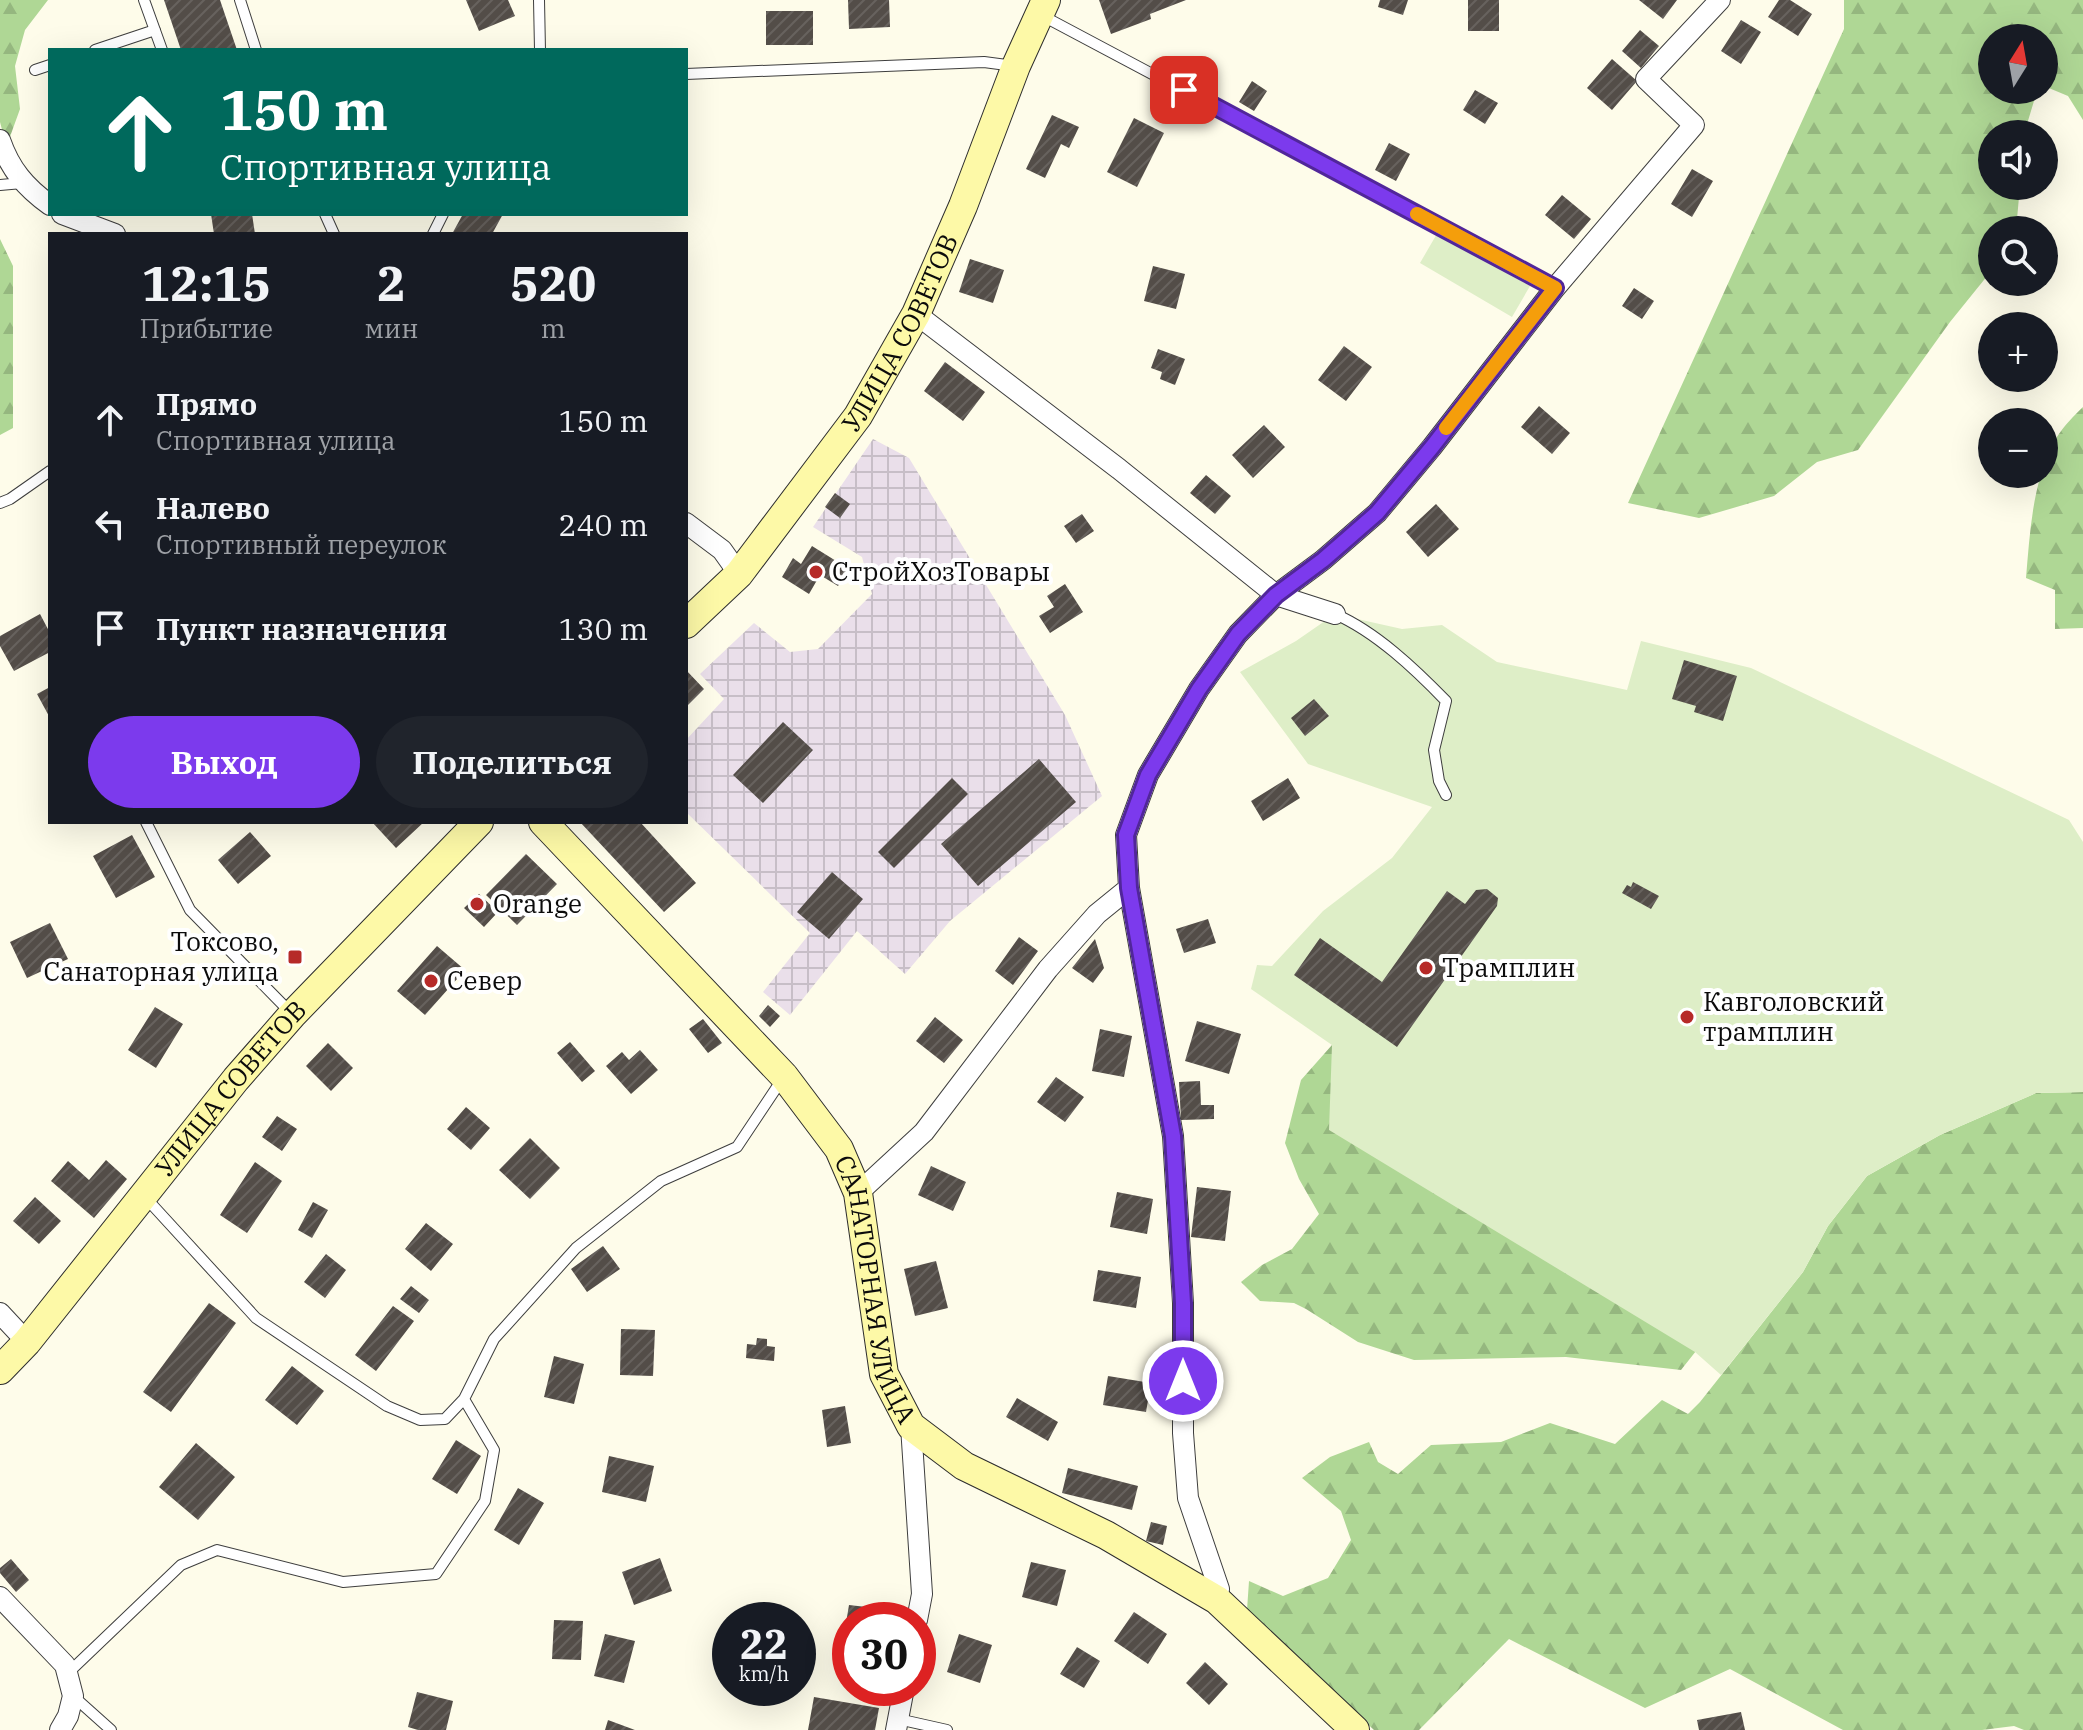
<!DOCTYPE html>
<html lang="ru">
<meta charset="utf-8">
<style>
:root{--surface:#171b24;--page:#20242c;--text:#f1f3f6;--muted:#9ea1a6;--accent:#7c3aed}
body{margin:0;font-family:"IBM Plex Serif",serif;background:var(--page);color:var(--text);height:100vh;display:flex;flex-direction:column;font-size:30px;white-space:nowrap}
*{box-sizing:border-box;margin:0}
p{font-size:26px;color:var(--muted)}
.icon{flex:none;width:44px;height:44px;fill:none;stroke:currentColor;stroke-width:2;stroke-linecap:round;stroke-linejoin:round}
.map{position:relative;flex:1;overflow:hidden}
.drawer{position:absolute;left:48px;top:232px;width:640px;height:592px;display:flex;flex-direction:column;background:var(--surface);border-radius:0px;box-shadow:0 8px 32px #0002}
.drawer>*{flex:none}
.guide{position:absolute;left:48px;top:48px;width:640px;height:168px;border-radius:0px;box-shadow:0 8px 32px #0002;background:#00695c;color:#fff;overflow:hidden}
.needle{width:52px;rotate:11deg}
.controls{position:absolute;left:1978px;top:24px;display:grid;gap:16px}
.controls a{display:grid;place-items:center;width:80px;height:80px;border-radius:50%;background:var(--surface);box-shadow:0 8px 32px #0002;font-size:40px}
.speed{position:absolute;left:712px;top:1602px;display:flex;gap:16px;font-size:40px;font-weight:700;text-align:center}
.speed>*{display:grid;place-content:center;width:104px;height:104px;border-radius:50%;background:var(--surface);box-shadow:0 8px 32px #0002;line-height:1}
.speed small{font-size:20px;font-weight:400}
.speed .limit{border:12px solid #d22;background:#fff;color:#111}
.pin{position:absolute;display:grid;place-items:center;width:68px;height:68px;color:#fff;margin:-34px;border-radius:16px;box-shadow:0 4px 12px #0006}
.me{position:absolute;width:88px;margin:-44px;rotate:0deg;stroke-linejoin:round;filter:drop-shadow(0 0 6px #0008)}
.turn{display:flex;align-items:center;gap:28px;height:168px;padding:0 40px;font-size:36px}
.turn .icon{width:104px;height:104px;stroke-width:2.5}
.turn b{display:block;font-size:56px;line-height:68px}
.eta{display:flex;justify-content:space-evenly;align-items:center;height:136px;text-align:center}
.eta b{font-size:48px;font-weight:700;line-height:56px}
.cta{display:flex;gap:16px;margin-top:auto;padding:16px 40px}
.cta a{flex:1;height:92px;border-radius:48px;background:var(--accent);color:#fff;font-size:32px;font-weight:700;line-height:92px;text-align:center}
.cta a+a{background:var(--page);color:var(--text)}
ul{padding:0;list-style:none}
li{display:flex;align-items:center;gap:24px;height:104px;padding:0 40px}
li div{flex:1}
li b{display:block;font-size:30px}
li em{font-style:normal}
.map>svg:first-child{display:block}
.industrial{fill:url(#industrial-grid)}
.forest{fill:url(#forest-firs)}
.pitch{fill:#deeec7}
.building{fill:url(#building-hatch)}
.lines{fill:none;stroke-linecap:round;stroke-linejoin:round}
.lane-casing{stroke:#3e3e3e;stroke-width:12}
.street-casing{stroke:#3e3e3e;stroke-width:22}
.secondary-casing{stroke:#2d2d2d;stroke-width:30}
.lane{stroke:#fff;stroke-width:10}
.street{stroke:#fff;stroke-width:20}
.secondary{stroke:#fdf9a7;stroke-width:28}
.route-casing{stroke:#51269a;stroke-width:20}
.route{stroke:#7c3aed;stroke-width:14}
.slow{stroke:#f59e0b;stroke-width:14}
.poi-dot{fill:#b62a28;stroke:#fff;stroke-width:3}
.labels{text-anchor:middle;stroke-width:8;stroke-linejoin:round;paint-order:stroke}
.street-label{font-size:26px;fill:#0b0b0b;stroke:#fff}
.poi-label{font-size:26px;fill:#0b0b0b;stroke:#fff;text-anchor:start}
</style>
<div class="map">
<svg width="2083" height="1730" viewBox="0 0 2083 1730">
<defs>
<pattern id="industrial-grid" width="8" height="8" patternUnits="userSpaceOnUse" patternTransform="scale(2)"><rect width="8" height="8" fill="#eadfea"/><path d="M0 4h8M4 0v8" fill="none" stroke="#c7bec7"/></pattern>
<pattern id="forest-firs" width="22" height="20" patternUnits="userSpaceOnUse" patternTransform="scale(2)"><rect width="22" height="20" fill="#afd795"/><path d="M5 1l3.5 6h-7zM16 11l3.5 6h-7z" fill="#95b77f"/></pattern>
<pattern id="building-hatch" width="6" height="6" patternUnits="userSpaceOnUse" patternTransform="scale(2)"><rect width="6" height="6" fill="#534d48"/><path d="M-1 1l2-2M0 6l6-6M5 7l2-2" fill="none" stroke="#67625e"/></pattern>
</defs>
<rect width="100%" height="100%" fill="#fefcea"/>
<path class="industrial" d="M873 439 909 458 1065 715 1102 796 950 921 905 974 857 931 790 1015 763 992 810 933 686 812V740L724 699 700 674 754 623 790 652 818 649 872 594 862 557 813 527Z"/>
<path class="forest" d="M0 0H48L25 30 15 66 20 109 7 145 23 173 0 193 23 173 6 145 0 122Z
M1844 0H2083V120L2068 96 2044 86V38H1992V90H2040L2034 101 2024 134H1992V186H2020L2016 230H1992V270L1950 322 1858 450 1817 462 1774 496 1699 518 1628 503 1844 29Z
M0 239 13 266V428L0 435Z
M2083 407V628L2055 629V590L2026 578C2029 543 2031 508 2041 474H2044C2044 448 2065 424 2083 407Z
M1332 1045 1711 1332 1681 1370 1566 1357 1414 1360 1358 1342 1306 1309 1294 1303 1260 1301 1241 1282 1262 1265 1292 1249 1319 1214 1299 1179 1285 1143 1301 1080Z
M2083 1092V1730H2024L2014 1726 1982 1730H1843L1730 1669 1645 1708 1509 1639 1419 1730H1374L1247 1610 1249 1581 1283 1596 1328 1578 1351 1540 1341 1511 1302 1478 1330 1457 1369 1442 1378 1462 1398 1474 1431 1445 1501 1442 1550 1423 1615 1444 1662 1400 1688 1414 1700 1402 1803 1272 1828 1226 1867 1176 1940 1135 2036 1093Z"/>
<path class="pitch" d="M1438 232 1530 286 1512 317 1420 263Z
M1335 614 1402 629 1442 625 1497 662 1627 690 1641 641 1751 668 2069 820 2083 842V1092L2036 1093 1940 1135 1867 1176 1828 1226 1803 1272 1721 1375 1695 1352 1329 1130 1332 1045 1251 989 1257 965 1272 966 1323 911 1392 858 1432 807 1308 764 1240 672 1296 641Z"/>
<path class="building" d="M164 0H220L237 50H181Z
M466 0H508L515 16 479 31Z
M848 0H889L890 27 849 29Z
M1099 0H1186L1150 14 1151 19 1111 34Z
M1380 0H1408L1403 15 1378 7Z
M1468 0H1499V31H1468Z
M1639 0H1677L1663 19Z
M1779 0H1790L1812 14 1798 36 1768 17Z
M766 11H813V45H766Z
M1741 20 1761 32 1741 64 1721 51Z
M1640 30 1659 46 1641 68 1622 51Z
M1612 59 1637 81 1612 110 1587 88Z
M1252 81 1267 91 1254 111 1239 102Z
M1475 90 1498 103 1485 124 1463 110Z
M1052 115 1079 127 1069 148 1061 144 1045 178 1026 169Z
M1134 118 1164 133 1137 187 1107 172Z
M1389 143 1410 154 1396 181 1375 170Z
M1692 169 1713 181 1692 217 1671 204Z
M1562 195 1591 219 1574 239 1545 215Z
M211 214H252L255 234H214Z
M463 214H503L492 234H452Z
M970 259 1004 270 993 303 959 292Z
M1153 266 1185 274 1176 309 1144 301Z
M1634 288 1654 301 1642 319 1622 306Z
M1344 346 1372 367 1346 401 1318 380Z
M1158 349 1185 359 1175 385 1160 379 1162 372 1151 368Z
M945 362 985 392 963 421 924 391Z
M1539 406 1570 433 1552 454 1521 427Z
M1264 425 1285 447 1253 478 1232 455Z
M1206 475 1231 496 1215 514 1190 493Z
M835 493 850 504 840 518 825 507Z
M1436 504 1459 529 1428 557 1406 532Z
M1082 514 1094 531 1076 543 1064 526Z
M812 546 849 569 838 586 820 575 809 594 782 577 793 558 801 564Z
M1065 584 1083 612 1050 633 1039 616 1054 607 1047 596Z
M40 614 50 633V652L14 671 0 646V636Z
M1684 660 1737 676 1723 721 1694 712 1696 706 1672 699Z
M686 670 704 689 686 707Z
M50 687V718L37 694Z
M1314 699 1329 716 1305 736 1291 718Z
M783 722 813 750 763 803 733 775Z
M1039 759 1076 802 978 886 941 844Z
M952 778 968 794 894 868 878 852Z
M1288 778 1300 798 1263 821 1251 801Z
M372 822H424L396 848Z
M580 822H640L696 883 664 912Z
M250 832 271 856 238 884 218 860Z
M132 835 155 877 116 898 93 856Z
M526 854 557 884 517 925 486 895Z
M832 872 863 899 829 939 797 912Z
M1633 882 1659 896 1651 909 1622 893 1627 885 1631 887Z
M1487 889 1498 898 1497 906 1397 1047 1294 975 1320 938 1382 982 1447 891 1465 904 1476 890Z
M479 894 498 912 484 927 464 908Z
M1208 919 1216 943 1184 953 1176 929Z
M50 923 68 959 27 978 10 942Z
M1019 937 1038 951 1013 985 995 971Z
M1095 939 1104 968 1093 983 1072 968Z
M437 946 465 970 425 1015 397 991Z
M768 1005 780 1016 770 1027 759 1016Z
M155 1007 183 1024 156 1068 128 1050Z
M935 1017 963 1040 944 1063 916 1041Z
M703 1019 722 1043 708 1053 689 1029Z
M1197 1021 1241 1034 1229 1074 1185 1061Z
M1100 1029 1132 1036 1124 1077 1092 1071Z
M570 1042 595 1071 582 1082 557 1053Z
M328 1043 353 1068 331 1091 306 1066Z
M640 1050 658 1070 631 1094 606 1066 622 1052 629 1060Z
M1056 1077 1084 1097 1065 1122 1037 1102Z
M1200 1081 1201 1105H1214V1119L1181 1120 1179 1082Z
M466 1107 490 1128 471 1150 447 1129Z
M277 1116 297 1129 282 1151 262 1137Z
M530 1138 560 1168 530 1199 499 1170Z
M106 1160 127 1179 94 1218 51 1181 68 1161 89 1180Z
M255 1162 282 1181 247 1233 220 1215Z
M931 1166 966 1182 953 1211 918 1195Z
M1197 1187 1231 1191 1225 1241 1191 1237Z
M1117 1192 1153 1199 1147 1234 1110 1227Z
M35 1197 61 1221 39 1244 13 1221Z
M313 1202 328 1210 312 1238 298 1230Z
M426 1223 453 1244 431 1271 405 1249Z
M603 1246 620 1269 587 1292 571 1269Z
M326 1254 346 1270 325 1298 304 1282Z
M936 1261 948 1308 915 1316 904 1269Z
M1098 1270 1141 1277 1136 1308 1093 1301Z
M411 1286 429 1300 419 1313 400 1299Z
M209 1303 236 1323 171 1412 143 1392Z
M393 1306 414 1321 376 1371 355 1355Z
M621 1329 655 1330 653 1376 620 1375Z
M757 1338 767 1339V1346L775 1347 774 1361 746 1358 747 1344 756 1345Z
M554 1356 584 1364 574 1404 544 1397Z
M292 1366 324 1391 297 1425 265 1400Z
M1108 1376 1151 1383 1146 1412 1103 1405Z
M1017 1398 1058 1422 1048 1441 1006 1417Z
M845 1406 851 1443 827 1447 822 1410Z
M456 1440 481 1456 457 1494 432 1479Z
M196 1443 235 1477 198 1520 159 1487Z
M609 1456 654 1466 646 1502 602 1492Z
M1068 1468 1138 1486 1132 1510 1062 1493Z
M518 1488 544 1503 519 1545 494 1530Z
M1151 1522 1167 1526 1163 1545 1146 1541Z
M660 1558 672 1591 634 1605 622 1572Z
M11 1559 29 1580 16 1592 0 1573V1568Z
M1031 1562 1066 1570 1057 1606 1022 1597Z
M849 1605 875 1608 873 1620H850V1630L845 1629Z
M1134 1612 1167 1634 1148 1664 1114 1641Z
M554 1620 583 1621 581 1660 552 1659Z
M605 1634 635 1641 624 1683 594 1676Z
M959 1634 992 1645 980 1683 947 1672Z
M1077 1647 1100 1661 1084 1688 1060 1674Z
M1205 1662 1228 1684 1209 1705 1186 1683Z
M417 1692 453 1701 446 1730H418L408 1727Z
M814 1697 879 1708 875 1730H808Z
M1741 1712 1745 1730H1699L1697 1720Z
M608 1720 635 1730H605Z"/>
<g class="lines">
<g class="lane-casing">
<path id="lane" d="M144 0 162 50
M240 0 256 50
M539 0 540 50
M1041 15 1555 288
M95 50 155 30
M35 70 50 65
M686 74 984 62 1014 66
M0 185 22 183
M325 214 334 234
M433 234 443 214
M0 503 10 499 50 471
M1335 614C1376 632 1415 669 1446 701L1434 750 1439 781 1446 795
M146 822 190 910 291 1013
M145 1197 256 1318 387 1406 420 1420 445 1419 464 1399
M67 1674 181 1565 217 1550 343 1582 436 1574 485 1501 494 1450 464 1399 494 1339 576 1248 661 1181 737 1147 783 1078
M73 1696 111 1730
M898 1719 947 1730"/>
</g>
<g class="street-casing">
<path id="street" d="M0 140C10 169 25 187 50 205
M62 214 115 234
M916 314 1119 469 1276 595 1335 614
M686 523 722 550 739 574
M1129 888 1126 835 1148 775 1199 689 1238 634 1276 595 1323 560 1377 513 1432 447 1555 288 1694 125 1646 79 1720 0
M858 1193 924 1132 1048 969 1097 914 1129 888 1173 1136 1183 1303V1433L1188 1498 1219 1589 1217 1600
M0 1313 27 1342
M911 1426 922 1594 917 1620
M0 1597 65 1665 73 1696 68 1716 60 1730
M896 1730 904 1688"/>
</g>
<g class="secondary-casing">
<g id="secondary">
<path id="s1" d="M686 624 739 574 858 416 916 314 963 206 1016 66 1046 0"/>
<path id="s2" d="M543 822 784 1076 839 1149 858 1193 884 1374 911 1426 964 1466 1106 1535 1217 1600 1355 1730"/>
<path id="s3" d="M0 1370 27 1342 236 1079 292 1015 479 822"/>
</g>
</g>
<use href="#lane" class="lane"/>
<use href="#street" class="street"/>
<use href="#secondary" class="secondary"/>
</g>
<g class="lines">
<g class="route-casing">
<path id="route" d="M1183 1381V1303L1173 1136 1129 888 1126 835 1148 775 1199 689 1238 634 1276 595 1323 560 1377 513 1432 447 1555 288 1184 90"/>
</g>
<use href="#route" class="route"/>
<path class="slow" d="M1417 214 1555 288 1446 428"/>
</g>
<g class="poi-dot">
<circle cx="816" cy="572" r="8"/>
<circle cx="477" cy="904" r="8"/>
<rect x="287" y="949" width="16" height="16" rx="4"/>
<circle cx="1426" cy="968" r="8"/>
<circle cx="431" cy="981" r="8"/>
<circle cx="1687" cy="1017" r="8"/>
</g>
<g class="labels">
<g class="street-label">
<text dy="9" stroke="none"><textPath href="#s1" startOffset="364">УЛИЦА СОВЕТОВ</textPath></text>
<text dy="9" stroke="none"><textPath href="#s3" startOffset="364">УЛИЦА СОВЕТОВ</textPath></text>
<text dy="9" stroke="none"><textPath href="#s2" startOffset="588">САНАТОРНАЯ УЛИЦА</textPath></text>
</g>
<g class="poi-label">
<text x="832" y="581">СтройХозТовары</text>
<text x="493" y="913">Orange</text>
<text x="279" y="951" text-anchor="end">Токсово,<tspan x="279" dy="30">Санаторная улица</tspan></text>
<text x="1442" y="977">Трамплин</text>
<text x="447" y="990">Север</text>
<text x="1703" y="1011">Кавголовский<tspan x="1703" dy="30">трамплин</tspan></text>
</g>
</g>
</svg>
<div class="controls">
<a><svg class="needle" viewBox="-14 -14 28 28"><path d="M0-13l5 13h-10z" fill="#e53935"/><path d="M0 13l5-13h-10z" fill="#9ea1a6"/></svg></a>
<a><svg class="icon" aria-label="sound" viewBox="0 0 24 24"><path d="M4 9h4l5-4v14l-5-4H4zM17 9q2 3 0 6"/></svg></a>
<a><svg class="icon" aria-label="search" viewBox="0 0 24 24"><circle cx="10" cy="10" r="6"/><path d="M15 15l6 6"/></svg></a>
<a>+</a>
<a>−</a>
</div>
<div class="speed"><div>22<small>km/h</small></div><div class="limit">30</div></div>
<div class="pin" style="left:1184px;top:90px;background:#d93025"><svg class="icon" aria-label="arrive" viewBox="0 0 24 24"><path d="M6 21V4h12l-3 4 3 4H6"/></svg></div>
<svg class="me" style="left:1183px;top:1381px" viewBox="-20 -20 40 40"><circle r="17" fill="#7c3aed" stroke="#fff" stroke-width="3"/><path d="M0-11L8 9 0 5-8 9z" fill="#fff"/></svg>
<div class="guide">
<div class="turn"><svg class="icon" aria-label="ahead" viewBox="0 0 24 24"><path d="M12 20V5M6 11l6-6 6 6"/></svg><div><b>150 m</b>Спортивная улица</div></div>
</div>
<section class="drawer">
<div class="eta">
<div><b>12:15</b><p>Прибытие</p></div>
<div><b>2</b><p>мин</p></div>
<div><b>520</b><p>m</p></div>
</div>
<ul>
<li><svg class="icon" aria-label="ahead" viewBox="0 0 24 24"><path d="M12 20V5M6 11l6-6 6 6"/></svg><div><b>Прямо</b><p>Спортивная улица</p></div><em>150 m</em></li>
<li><svg class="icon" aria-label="left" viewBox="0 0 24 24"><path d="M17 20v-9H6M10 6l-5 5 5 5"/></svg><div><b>Налево</b><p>Спортивный переулок</p></div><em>240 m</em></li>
<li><svg class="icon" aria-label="arrive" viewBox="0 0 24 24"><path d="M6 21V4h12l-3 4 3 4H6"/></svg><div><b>Пункт назначения</b></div><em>130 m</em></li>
</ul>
<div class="cta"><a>Выход</a><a>Поделиться</a></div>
</section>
</div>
